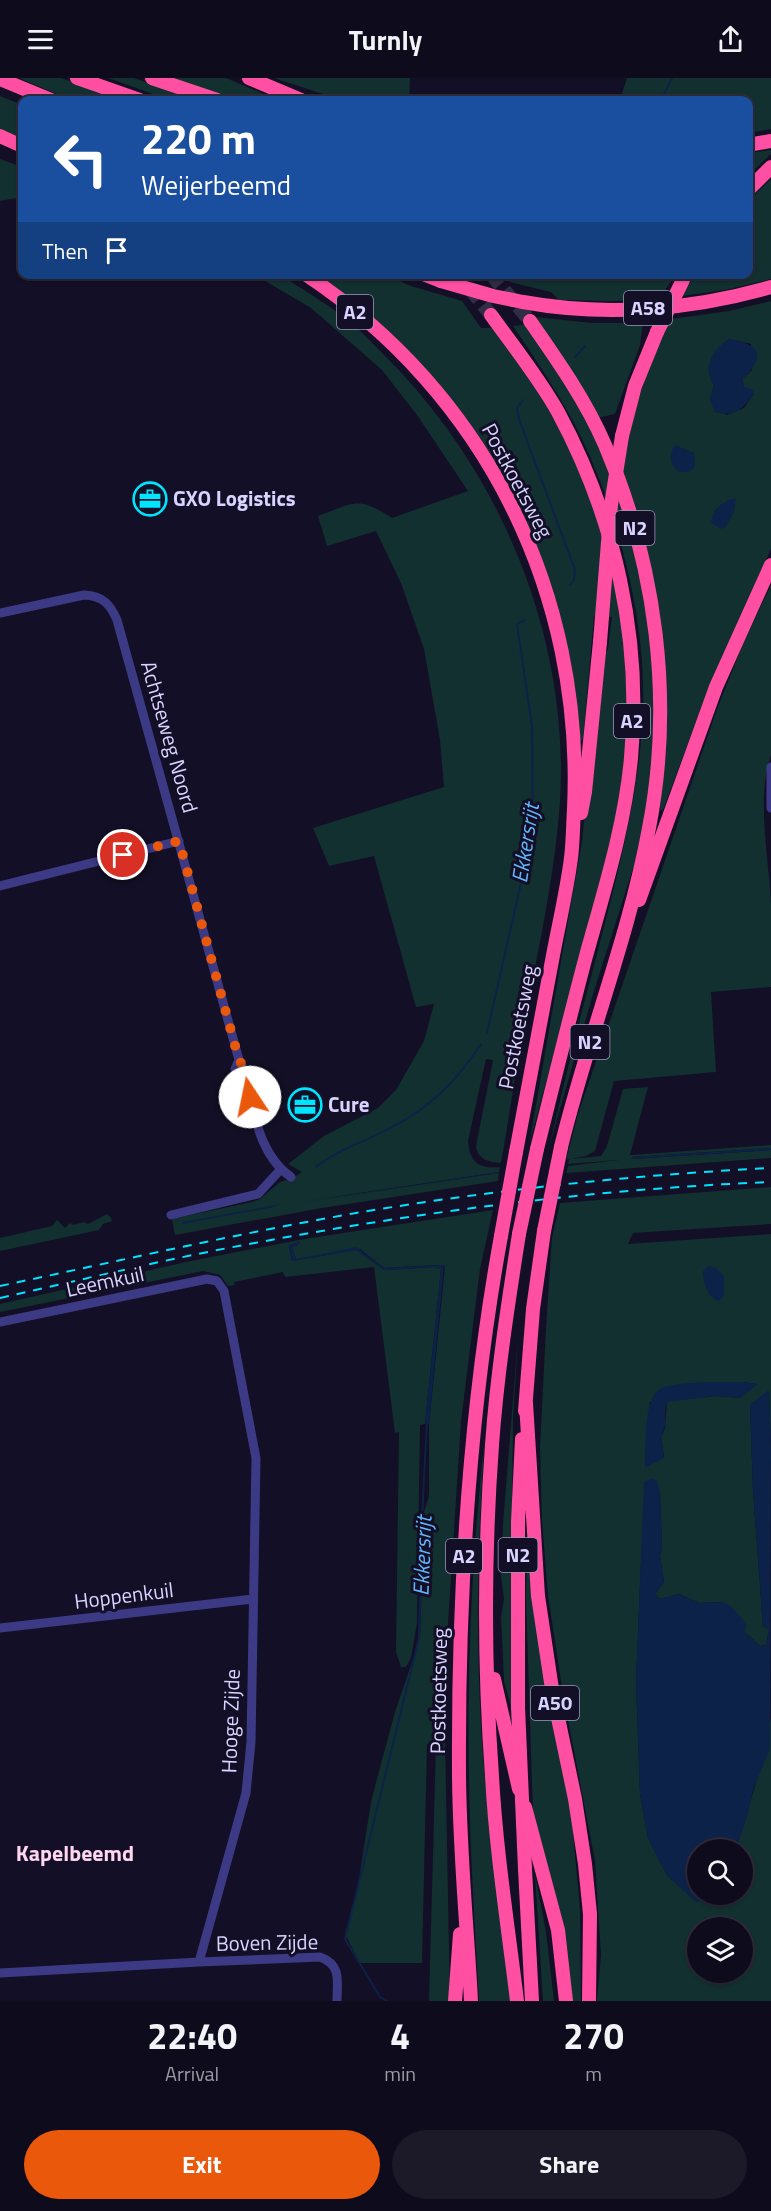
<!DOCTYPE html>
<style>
:root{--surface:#0e0b1c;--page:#1c1929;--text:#f1f3f6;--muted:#9b9ba3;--line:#2e2b3b;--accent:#ea580c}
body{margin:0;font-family:"Titillium Web",sans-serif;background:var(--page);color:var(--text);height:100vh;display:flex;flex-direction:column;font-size:22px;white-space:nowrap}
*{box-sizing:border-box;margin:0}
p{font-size:20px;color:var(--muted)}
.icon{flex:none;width:33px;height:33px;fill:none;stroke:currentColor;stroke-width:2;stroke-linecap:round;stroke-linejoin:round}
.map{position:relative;height:1923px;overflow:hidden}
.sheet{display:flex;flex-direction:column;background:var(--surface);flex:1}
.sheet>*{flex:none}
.top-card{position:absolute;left:18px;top:18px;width:735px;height:183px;border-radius:12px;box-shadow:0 2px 4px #0004,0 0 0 2px var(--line);background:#1a4fa0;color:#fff;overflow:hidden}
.tools{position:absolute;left:687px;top:1761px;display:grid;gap:12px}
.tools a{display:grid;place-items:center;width:66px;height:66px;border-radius:50%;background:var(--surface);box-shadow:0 2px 4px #0004,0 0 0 2px var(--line);font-size:30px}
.pin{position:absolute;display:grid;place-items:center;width:51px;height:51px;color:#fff;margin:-26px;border:3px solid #fff;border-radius:50%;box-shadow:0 2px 6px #0007}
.me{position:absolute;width:66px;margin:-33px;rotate:349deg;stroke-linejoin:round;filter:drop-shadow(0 0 4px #0008)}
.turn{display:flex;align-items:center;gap:21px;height:126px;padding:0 24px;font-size:27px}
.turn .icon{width:78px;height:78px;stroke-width:2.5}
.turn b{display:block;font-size:42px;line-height:51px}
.then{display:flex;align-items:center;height:57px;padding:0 24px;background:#0003;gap:12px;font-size:22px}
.eta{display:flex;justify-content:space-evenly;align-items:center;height:102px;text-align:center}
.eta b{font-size:36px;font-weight:700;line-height:42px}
.button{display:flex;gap:12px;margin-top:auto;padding:12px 24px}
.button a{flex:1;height:69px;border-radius:36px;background:var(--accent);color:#fff;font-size:24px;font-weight:700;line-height:69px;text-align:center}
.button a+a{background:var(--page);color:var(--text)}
header{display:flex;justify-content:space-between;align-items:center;height:78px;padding:0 24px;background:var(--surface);font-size:27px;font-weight:700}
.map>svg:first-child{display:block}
.green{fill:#12302f;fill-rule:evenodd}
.water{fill:#0c2248}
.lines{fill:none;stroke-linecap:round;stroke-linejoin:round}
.stream{stroke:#0c2248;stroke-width:2}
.highway-tunnel{stroke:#312d47;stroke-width:14;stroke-dasharray:14 7;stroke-linecap:butt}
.minor{stroke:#3d3a85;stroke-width:9}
.highway{stroke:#ff4fa3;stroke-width:14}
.rail{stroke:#00e5ff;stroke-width:2;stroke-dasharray:9 8;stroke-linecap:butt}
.highway-bridge{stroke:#ff4fa3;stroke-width:14}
.route{stroke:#ea580c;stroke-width:10;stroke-dasharray:0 18}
.labels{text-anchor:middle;stroke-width:6;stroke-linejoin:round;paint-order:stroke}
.shield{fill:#130f26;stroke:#9e99be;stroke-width:1.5}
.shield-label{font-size:20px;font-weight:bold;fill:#d9d4ff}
.street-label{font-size:21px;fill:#d9d4ff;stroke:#130f26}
.poi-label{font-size:21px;font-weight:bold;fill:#d9d4ff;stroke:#130f26;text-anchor:start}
.water-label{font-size:22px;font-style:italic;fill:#62b6ff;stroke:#130f26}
.neighbourhood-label{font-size:22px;font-weight:bold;fill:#ffd6f0;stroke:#130f26}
</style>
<header><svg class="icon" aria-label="menu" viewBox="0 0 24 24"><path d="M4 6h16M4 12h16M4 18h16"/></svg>Turnly<svg class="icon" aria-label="share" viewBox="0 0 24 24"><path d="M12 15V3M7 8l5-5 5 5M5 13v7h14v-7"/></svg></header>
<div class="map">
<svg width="771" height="1923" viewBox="0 0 771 1923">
<rect width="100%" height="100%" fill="#130f26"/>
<path class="green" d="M19 0H61L124 22H71Z
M108 0H134L195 22H170Z
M169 0H226L278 22H232Z
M274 0H410L409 22H341Z
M627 0H771V51L749 55 748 22H620Z
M0 18 22 27V60L0 51Z
M771 72V76L749 97V75Z
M0 81 22 89V119L0 123Z
M771 101V201L725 212 682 218 695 197 748 196 749 122Z
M255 197H279L287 201C310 216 335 231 356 249 367 259 377 270 388 281 502 396 570 561 560 724 555 794 540 865 526 934 517 984 510 1035 501 1085 489 1084 478 1082 476 1068L493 982 486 981 468 1063C470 1085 479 1091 500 1089L499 1094 300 1124 499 1095 498 1103 322 1130 175 1157 172 1141 252 1124 260 1121 280 1104 291 1101 302 1094 288 1086 324 1058 378 1030 396 1012 424 963 434 926 416 929 374 778 329 788 313 750 444 709 440 662 424 571 401 505 376 453 327 468 318 438C354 425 357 417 392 440L468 413 417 337 382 292 311 230Z
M318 197H386L411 208 462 223 481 250H492C512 278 534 306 551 336 600 424 629 529 628 631 627 709 606 783 586 857 567 927 548 997 529 1067L582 763 601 584 608 571 612 539 594 538 583 661 579 665C576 627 573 589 563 552 556 529 546 507 537 484 530 463 523 440 514 420 472 331 398 252 318 197Z
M502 197H675L659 222 610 223 559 222 551 214 510 204Z
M771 223V471L710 606 663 732 660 733 665 631 621 391 632 341 653 278 671 241 729 233ZM729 261 751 266 752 292 742 301 744 309 754 316 744 330 726 337 710 322 714 307C702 291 719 276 729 261ZM729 422 734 433 730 440 714 433Z
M535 239 592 245H643L640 267 615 336 597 340Z
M529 246 554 284 600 370 626 441 642 496 653 589V680L648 724 635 784 594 913 549 1069C564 1007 578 945 595 884 616 801 640 718 643 631 646 548 623 457 591 381 571 333 542 291 513 248Z
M771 507V677C756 720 769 780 771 826 771 853 771 882 771 909L711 914 716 994 614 1003 595 1073 586 1078 570 1081 601 1078 607 1068 623 1011 648 1009 630 1077 771 1067V1070L632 1079V1081L771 1072V1080L566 1095 568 1088 619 1082 568 1086 569 1081 566 1082 578 1036 717 631 743 566Z
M771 1109V1146L633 1155 628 1166 771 1156V1372L769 1313 750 1327 753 1412 763 1549 769 1551 766 1567 760 1568 745 1554 721 1524 699 1525 679 1516 660 1521 655 1516 664 1504 660 1477 662 1469 660 1414 641 1484 636 1603 640 1716 648 1760 667 1797 694 1822 707 1821 711 1817 742 1816V1772L736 1771 756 1705 771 1639V1923H597L601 1877 595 1783 562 1610 548 1517 542 1443 540 1369 546 1250 552 1160 560 1125ZM742 1304 757 1306 740 1320 717 1318 667 1323 665 1350 661 1359 664 1379 645 1389 650 1324 695 1305ZM698 1850H742V1894H698Z
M493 1132 480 1191 461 1344 444 1607 450 1923H429L436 1666H427L422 1885H360L345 1856 358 1807 371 1724 378 1697 395 1634 420 1561 424 1434 429 1418V1346L445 1188 438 1187 384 1190 360 1171 296 1181 292 1169 298 1167V1163L297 1165 289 1168 292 1183 356 1172 384 1192 435 1189 441 1191 425 1346 420 1347 417 1545 411 1580 406 1589H401L396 1574 399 1354 395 1355 374 1189 285 1199 283 1194 234 1204 235 1207 228 1208 220 1197 203 1193 0 1234V1226L186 1184 304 1161Z
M107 1136 111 1140 112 1143 103 1146 99 1152 0 1173V1160L52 1148 57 1142 65 1150 70 1145 73 1147 84 1144 88 1146Z
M518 1259 513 1342 511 1519 513 1637 504 1603 501 1539 504 1521 501 1499 503 1446Z
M484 1367C477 1478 475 1591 485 1702 491 1776 502 1850 511 1923H479C475 1849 470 1774 469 1700 467 1588 472 1477 484 1367Z
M528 1468 570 1722 580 1831 581 1923H572L533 1737 526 1520 527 1469Z
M535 1796 546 1854 554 1923H543Z"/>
<path class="water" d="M729 261C762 267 766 277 742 302L744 309 752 311 754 316C744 331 733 339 715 334L710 322 714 307C701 290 713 271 729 261Z
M675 367 694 375 695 388 689 394H679C670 386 668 378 675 367Z
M736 420 734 433 726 449 720 451 711 444C713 431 723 423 736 420Z
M771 1070V1072L631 1081 632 1079Z
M499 1094V1095L300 1125Z
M282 1126 274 1129 182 1146V1144L187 1143Z
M298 1163 300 1164 298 1167 292 1169 296 1181 356 1169 384 1190 444 1187 429 1346H425L441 1191 435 1189 384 1192 356 1172 292 1183 289 1167 297 1165Z
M709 1188 716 1190 724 1198V1217L719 1223C707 1220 703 1204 703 1193Z
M742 1304 758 1306 740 1320 717 1318 667 1324 665 1333 666 1345 661 1359 664 1380 645 1390C646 1370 643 1326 658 1312 668 1303 726 1304 742 1304Z
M769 1312 771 1372 770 1670 753 1712 748 1736 736 1771 698 1772V1816L711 1817 704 1823 696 1824 667 1797 660 1785 648 1760 640 1716 636 1603 644 1404 652 1400 657 1403 660 1414 662 1469 660 1477 664 1504 655 1516 660 1521 679 1516 699 1525 721 1524 730 1527 743 1542 746 1547 745 1554 760 1568 766 1567 769 1552 763 1549 753 1412 750 1327Z"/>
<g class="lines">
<path class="stream" d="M661 22 672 0
M575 279 585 268
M523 322 517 330 519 341 575 492 574 502 570 507
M487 955 523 796 533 741 532 648 517 546 525 542
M316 1089C340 1070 367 1063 394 1048 431 1029 459 1000 481 966
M387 1923 380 1919 345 1861 419 1560 423 1419 427 1343"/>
<path class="highway-tunnel" d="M455 196 468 208 491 237
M491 196 530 243"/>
<path class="minor" d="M0 535 84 517C103 518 110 526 117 542L239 982 246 996 245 1002C254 1035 260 1078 291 1099
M771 689V730
M0 808 179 763
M239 982 235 991 238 999 245 1002
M171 1137 258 1116 281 1091
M0 1244 207 1201 217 1203 224 1213 256 1380 251 1664 246 1715 199 1884 0 1895
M0 1550 253 1521
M199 1884 320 1879C342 1887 337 1903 337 1923"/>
<path class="highway" d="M77 0 140 22
M152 0 217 22
M249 0 301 22
M0 1 51 22
M0 58 22 68
M748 67 771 63
M748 112 771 89
M305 196C486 316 584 515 574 731 573 747 573 764 571 780 567 811 560 841 554 872 542 939 529 1006 516 1074
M423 196 441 203
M523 224C605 239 691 232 771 209
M491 237C514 269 539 300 558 334 615 440 642 560 631 680 625 747 604 813 586 878 569 942 553 1007 537 1071
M530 243C558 283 586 323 605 367 656 486 674 622 649 750 629 859 587 962 561 1069
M622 358 635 308 657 254
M581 735 585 714 600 564
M639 822 716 609 771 487
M526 1325 538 1518 552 1611 575 1721 585 1786 590 1836 589 1923
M525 1333 533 1231 544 1153
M494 1601 519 1711
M518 1629V1444L522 1361
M525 1729 558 1852 566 1923
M525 1791 532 1923
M455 1923 460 1856
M471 1923C467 1846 459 1769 459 1692 458 1513 469 1334 501 1158
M517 1923C508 1848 496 1773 492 1698 484 1588 484 1477 492 1367 497 1297 508 1226 519 1156"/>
<path class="rail" d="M0 1208C118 1183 236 1156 356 1135 493 1112 632 1097 771 1090
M0 1220C81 1202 162 1182 244 1167 418 1134 594 1111 771 1104"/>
<path class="highway-bridge" d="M441 203 493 218 523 224
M657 254 683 202
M600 564 611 427 622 358
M544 1153 561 1069
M519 1156 537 1071
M501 1158 516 1074
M518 1629 525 1791"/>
</g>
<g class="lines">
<path class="route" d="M123 777 179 763 239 982C247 993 246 1006 250 1019"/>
</g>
<defs>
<g id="office-ring" transform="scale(1.725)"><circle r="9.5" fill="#130f26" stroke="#00e5ff" stroke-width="1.5"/><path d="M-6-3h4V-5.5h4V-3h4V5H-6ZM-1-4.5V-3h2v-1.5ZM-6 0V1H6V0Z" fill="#00e5ff"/></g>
</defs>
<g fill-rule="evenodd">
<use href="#office-ring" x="150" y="421"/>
<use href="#office-ring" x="305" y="1027"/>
</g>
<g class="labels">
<g class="shield">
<rect x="624" y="213" width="48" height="34" rx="4.5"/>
<rect x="337" y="217" width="36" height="34" rx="4.5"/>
<rect x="615.5" y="433" width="39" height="34" rx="4.5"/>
<rect x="614" y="626" width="36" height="34" rx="4.5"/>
<rect x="570.5" y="947" width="39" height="34" rx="4.5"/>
<rect x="498.5" y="1460" width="39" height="34" rx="4.5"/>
<rect x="446" y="1461" width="36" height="34" rx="4.5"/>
<rect x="531" y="1608" width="48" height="34" rx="4.5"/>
</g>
<g class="shield-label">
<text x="648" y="237">A58</text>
<text x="355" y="241">A2</text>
<text x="635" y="457">N2</text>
<text x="632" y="650">A2</text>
<text x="590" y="971">N2</text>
<text x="518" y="1484">N2</text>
<text x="464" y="1485">A2</text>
<text x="555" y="1632">A50</text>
</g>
<g class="street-label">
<text transform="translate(517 403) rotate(62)" y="7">Postkoetsweg</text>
<text transform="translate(169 659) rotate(74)" y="7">Achtseweg Noord</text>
<text transform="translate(518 949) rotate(-79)" y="7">Postkoetsweg</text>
<text transform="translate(105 1204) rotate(-12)" y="7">Leemkuil</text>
<text transform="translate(124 1518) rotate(-7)" y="7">Hoppenkuil</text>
<text transform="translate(439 1613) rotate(-89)" y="7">Postkoetsweg</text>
<text transform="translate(231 1643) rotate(-88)" y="7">Hooge Zijde</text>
<text transform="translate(267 1865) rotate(-1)" y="7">Boven Zijde</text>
</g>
<g class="poi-label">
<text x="173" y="428">GXO Logistics</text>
<text x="328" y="1034">Cure</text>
</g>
<g class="water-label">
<text transform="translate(525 765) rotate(-81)" y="8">Ekkersrijt</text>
<text transform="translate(422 1478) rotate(-88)" y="8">Ekkersrijt</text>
</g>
<g class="neighbourhood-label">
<text x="75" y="1783">Kapelbeemd</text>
</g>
</g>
</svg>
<div class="tools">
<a><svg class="icon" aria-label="search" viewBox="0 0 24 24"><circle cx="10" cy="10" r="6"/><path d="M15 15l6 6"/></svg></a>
<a><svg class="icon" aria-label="layers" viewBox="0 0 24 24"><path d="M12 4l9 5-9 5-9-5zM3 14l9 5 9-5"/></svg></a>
</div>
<div class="pin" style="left:123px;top:777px;background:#d93025"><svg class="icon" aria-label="arrive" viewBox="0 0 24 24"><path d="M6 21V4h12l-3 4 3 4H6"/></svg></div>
<svg class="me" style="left:250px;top:1019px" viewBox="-20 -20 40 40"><circle r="19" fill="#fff"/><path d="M0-13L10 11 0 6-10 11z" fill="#ea580c"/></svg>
<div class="top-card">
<div class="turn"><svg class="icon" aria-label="left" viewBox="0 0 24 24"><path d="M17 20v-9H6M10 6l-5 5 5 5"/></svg><div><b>220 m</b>Weijerbeemd</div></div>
<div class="then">Then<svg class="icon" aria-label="arrive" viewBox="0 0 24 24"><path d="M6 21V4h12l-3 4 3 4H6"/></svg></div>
</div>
</div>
<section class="sheet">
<div class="eta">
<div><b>22:40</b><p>Arrival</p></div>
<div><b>4</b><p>min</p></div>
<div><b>270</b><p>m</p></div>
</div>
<div class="button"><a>Exit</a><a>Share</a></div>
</section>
